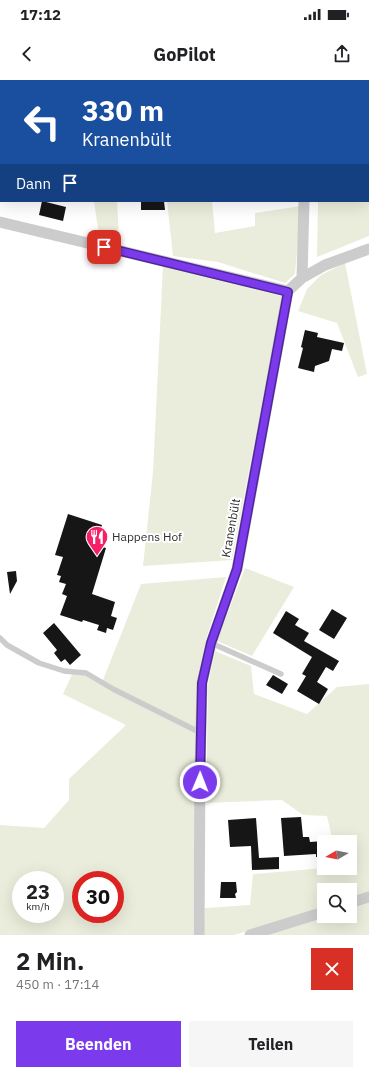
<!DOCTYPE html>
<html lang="de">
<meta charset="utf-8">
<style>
:root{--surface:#fff;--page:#f6f6f6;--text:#202124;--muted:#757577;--accent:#7c3aed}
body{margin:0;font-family:"IBM Plex Sans",sans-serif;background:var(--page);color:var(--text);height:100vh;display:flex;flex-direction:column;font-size:15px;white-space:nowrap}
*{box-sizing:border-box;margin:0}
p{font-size:13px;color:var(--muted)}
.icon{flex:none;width:22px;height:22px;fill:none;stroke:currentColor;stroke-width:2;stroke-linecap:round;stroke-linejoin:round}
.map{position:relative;height:855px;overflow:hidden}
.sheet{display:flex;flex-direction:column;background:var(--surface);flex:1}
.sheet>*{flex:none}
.hud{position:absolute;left:0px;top:0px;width:369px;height:122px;box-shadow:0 4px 16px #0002;background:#1a4fa0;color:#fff;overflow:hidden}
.needle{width:26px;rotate:260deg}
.controls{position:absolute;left:317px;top:755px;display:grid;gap:8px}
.controls a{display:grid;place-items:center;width:40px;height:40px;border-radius:0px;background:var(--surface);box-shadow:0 4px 16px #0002;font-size:20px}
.speed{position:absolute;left:12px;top:791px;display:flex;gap:8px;font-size:20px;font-weight:700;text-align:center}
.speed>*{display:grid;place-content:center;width:52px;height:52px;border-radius:50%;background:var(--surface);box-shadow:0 4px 16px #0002;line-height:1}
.speed small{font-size:10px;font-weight:400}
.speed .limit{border:6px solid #d22;background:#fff;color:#111}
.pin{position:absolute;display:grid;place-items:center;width:34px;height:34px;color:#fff;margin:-17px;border-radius:8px;box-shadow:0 2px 6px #0006}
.me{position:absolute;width:44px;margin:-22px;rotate:1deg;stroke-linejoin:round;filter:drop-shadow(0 0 3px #0008)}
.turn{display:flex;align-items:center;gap:14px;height:84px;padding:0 16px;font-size:18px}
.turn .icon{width:52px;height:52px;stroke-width:2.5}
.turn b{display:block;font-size:28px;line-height:34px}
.then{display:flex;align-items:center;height:38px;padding:0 16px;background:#0003;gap:8px;font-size:15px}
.round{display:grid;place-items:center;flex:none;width:42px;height:42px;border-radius:0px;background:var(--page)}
.headline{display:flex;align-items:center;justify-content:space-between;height:68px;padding:0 16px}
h1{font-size:24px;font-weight:700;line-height:30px}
.primary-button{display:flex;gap:8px;margin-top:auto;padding:8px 16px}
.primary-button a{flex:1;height:46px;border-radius:0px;background:var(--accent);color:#fff;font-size:16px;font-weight:700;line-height:46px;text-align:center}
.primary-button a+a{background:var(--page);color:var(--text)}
.status{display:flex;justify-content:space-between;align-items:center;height:28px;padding:0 20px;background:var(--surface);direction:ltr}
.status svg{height:11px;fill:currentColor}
header{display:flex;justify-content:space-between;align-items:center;height:52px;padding:0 16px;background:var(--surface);font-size:18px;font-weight:700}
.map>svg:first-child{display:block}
.green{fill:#eaeddb;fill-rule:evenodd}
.building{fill:#161616}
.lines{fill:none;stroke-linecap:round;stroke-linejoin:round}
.service{stroke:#ccc;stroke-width:5.5}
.minor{stroke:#ccc;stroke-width:11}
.route-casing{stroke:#51269a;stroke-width:10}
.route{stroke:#7c3aed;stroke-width:7}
.labels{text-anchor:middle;stroke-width:4;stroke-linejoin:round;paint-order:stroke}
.street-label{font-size:12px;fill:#2f2f2f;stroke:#fff}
.poi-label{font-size:12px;fill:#2f2f2f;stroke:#fff;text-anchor:start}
</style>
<div class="status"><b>17:12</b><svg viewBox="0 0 49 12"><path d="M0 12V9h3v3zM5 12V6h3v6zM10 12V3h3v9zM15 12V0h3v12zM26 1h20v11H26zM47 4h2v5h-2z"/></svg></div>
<header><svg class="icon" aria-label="back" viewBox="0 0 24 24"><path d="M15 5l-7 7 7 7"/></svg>GoPilot<svg class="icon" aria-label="share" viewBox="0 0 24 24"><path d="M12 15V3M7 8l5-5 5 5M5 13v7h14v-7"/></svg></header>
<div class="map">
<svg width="369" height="855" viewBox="0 0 369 855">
<rect width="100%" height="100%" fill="#fff"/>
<path class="green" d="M0 0H265V1H1V111H0Z
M318 0H369V156L317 177 318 121H368V1H318Z
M94 121H117L119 156H99Z
M167 121H212L215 153 255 146V133L301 126 295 194 285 203 218 182 173 176Z
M345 183 367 294 358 297 337 243 298 231 307 209 321 195Z
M163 186 282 216 232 480 143 486 153 392Z
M245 488 294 507 252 576 217 561Z
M226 497 206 559 197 601 193 855H0V745L44 748 69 720V699L126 645 63 614 74 590 103 600 141 504ZM21 800H55V834H21ZM81 800H115V834H81Z
M215 571 251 586 254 614 307 634 337 607 369 604V813L350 819V810H324V827L234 855H203L205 828 250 825 253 794 325 788H350V762H333L327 736 303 735 282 720 206 723 208 605Z
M369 823V855H268L329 836H350V829Z"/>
<path class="building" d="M42 121 66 127 63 141 39 135Z
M141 121H164L165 130H141Z
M305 250 318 253 317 257 344 263 342 271 332 269 329 281 315 286 314 292 298 288 303 268 301 267Z
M68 434 102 445 96 465 106 468 92 514 115 522 111 536 117 538 113 550 107 548 106 553 97 550 99 545 83 540 82 542 60 535 67 516 62 514 66 504 59 502 61 496 57 495 63 477 55 475Z
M16 491 17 501 10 514 7 492Z
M332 529 347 538 334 559 319 550Z
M286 531 299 539 295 545 309 553 304 561 339 581 333 591 326 587 317 602 328 609 319 624 297 611 306 596 302 594 312 577 273 553Z
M54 543 81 575 70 585 65 579 61 582 54 573 57 570 43 553Z
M273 595 288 604 282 614 266 605Z
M301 737 303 757H309L310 762 324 761V777H316V774L284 776 281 738Z
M256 738 259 778 279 777V789L252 790 251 766 230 767 228 740Z
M221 802H236L237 812 235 814 236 818H220Z"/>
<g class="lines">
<path class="service" d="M0 558 7 565 39 583 64 591 86 593 113 609 201 653
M211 563 281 594"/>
<path class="minor" d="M307 1V0
M0 142 288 211
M302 198 304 121
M350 823 369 817
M199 855 200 686 202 603 211 563 237 489 288 211 302 198 325 185 369 169
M250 855 324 832"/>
</g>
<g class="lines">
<g class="route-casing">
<path id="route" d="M104 167 288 212 237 489 211 563 202 603 200 702"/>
</g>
<use href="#route" class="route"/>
</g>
<defs>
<g id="restaurant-pin" transform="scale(1.15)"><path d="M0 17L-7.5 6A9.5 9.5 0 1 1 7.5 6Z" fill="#f62069" stroke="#fff"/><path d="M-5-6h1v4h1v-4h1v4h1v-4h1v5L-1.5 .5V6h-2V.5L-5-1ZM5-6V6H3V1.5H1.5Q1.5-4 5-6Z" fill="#fff"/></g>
</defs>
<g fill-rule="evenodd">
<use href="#restaurant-pin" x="97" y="457"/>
</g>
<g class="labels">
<g class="street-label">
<text transform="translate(231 448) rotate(-80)" y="4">Kranenbült</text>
</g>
<g class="poi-label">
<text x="112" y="461">Happens Hof</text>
</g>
</g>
</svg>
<div class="controls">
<a><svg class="needle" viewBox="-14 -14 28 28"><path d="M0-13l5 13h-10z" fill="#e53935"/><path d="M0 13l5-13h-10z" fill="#757577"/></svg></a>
<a><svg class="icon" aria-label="search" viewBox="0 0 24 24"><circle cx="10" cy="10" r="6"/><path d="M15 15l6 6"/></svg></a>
</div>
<div class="speed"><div>23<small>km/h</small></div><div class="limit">30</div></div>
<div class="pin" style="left:104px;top:167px;background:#d93025"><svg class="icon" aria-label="arrive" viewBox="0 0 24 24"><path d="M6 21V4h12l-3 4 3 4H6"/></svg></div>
<svg class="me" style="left:200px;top:702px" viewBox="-20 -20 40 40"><circle r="17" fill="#7c3aed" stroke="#fff" stroke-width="3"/><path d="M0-11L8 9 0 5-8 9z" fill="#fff"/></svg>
<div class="hud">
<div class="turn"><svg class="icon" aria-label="left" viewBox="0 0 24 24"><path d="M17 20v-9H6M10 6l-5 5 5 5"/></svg><div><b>330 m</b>Kranenbült</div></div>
<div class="then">Dann<svg class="icon" aria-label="arrive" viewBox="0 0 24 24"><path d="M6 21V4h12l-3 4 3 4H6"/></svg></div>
</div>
</div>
<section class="sheet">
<div class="headline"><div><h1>2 Min.</h1><p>450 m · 17:14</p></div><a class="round" style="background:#d93025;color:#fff"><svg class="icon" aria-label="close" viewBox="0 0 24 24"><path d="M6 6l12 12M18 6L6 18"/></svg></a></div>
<div class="primary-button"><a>Beenden</a><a>Teilen</a></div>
</section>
